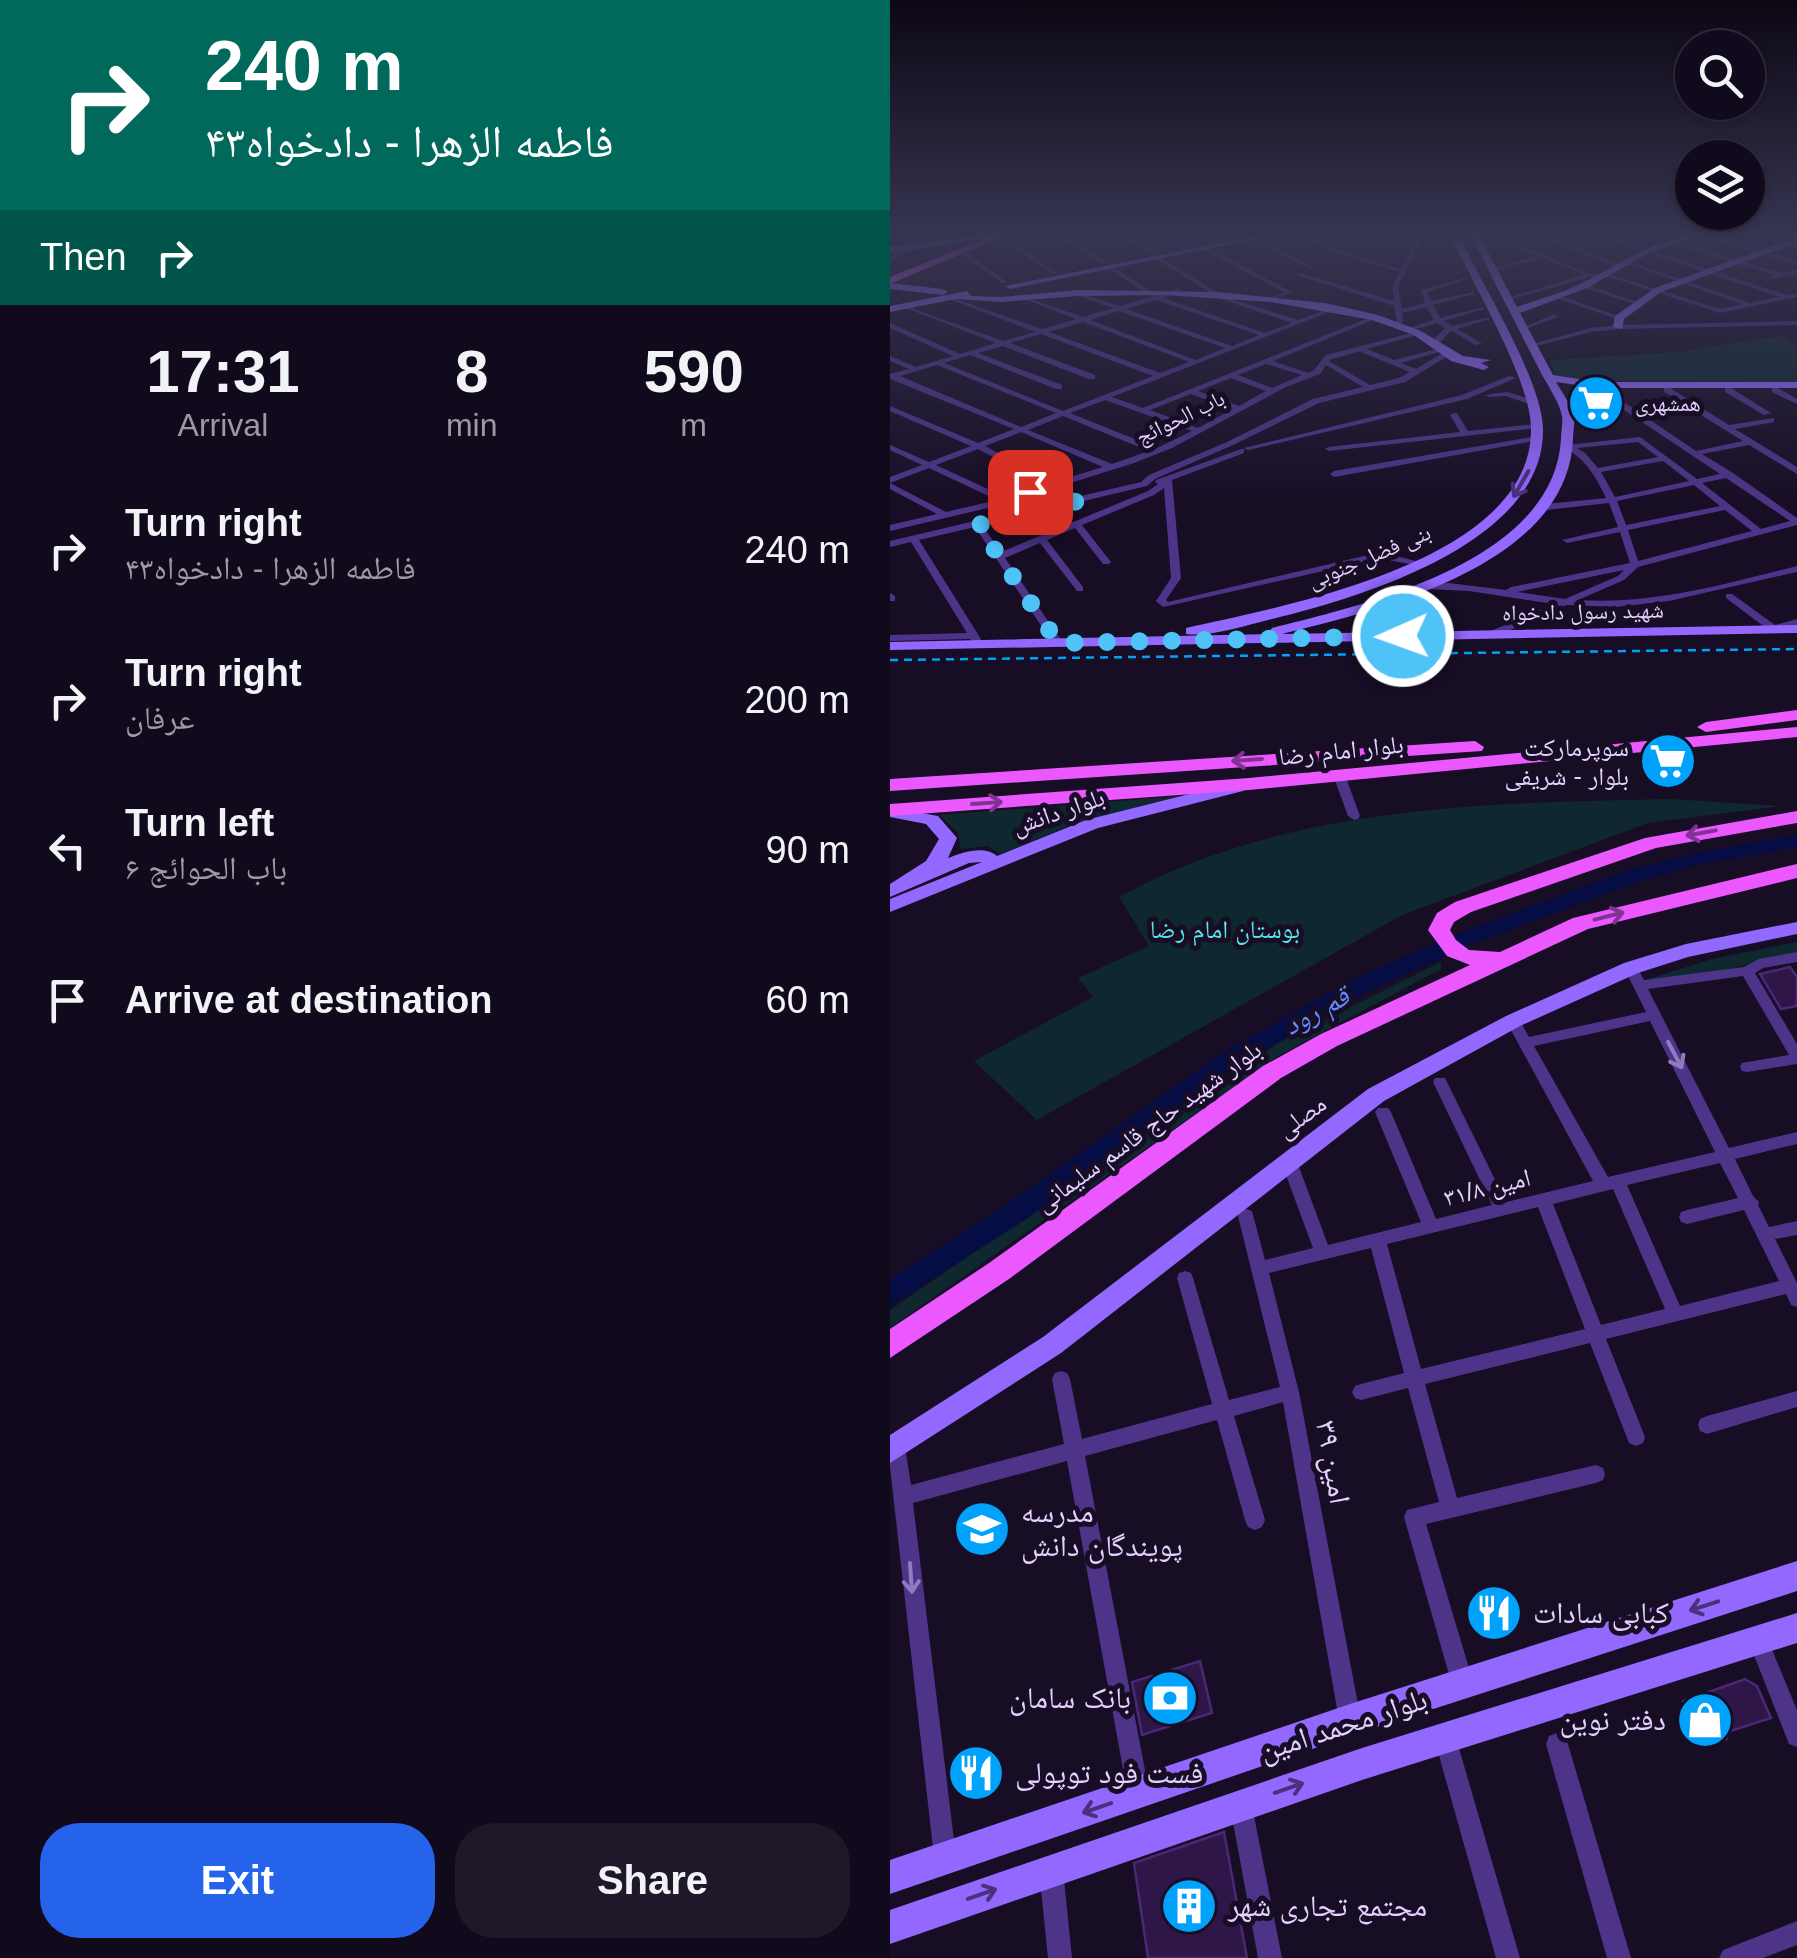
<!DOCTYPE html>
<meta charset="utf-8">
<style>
:root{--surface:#110a1c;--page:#1e1829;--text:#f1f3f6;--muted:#9c9aa3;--line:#302b3b;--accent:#2563eb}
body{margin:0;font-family:Helvetica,"Noto Naskh Arabic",sans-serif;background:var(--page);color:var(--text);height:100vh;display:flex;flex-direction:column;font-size:38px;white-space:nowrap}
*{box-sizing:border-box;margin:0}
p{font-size:32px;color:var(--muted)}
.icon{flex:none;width:55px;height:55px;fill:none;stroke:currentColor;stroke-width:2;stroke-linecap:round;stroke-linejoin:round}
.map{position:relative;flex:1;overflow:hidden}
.sheet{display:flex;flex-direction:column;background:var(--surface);width:890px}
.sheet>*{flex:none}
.guide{background:#00695c;color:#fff;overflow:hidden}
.tools{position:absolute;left:785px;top:30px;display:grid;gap:20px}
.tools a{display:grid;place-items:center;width:90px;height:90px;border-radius:50%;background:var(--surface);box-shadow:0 2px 8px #0004,0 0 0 2px var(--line);font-size:50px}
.pin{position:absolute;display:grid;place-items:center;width:85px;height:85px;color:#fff;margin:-42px;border-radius:20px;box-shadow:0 5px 15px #0006}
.me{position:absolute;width:110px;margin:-55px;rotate:268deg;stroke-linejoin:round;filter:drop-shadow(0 0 8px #0008)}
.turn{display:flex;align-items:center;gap:35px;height:210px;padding:0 40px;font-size:45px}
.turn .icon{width:130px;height:130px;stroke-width:2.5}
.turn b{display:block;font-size:70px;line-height:85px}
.then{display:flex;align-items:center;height:95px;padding:0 40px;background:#0003;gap:20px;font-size:38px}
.eta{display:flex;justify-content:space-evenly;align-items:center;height:170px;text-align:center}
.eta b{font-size:60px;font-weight:800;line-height:70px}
.primary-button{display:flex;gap:20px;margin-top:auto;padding:20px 40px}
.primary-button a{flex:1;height:115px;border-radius:40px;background:var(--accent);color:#fff;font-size:40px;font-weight:800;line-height:115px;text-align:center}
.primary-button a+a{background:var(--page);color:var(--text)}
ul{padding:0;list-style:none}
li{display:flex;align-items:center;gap:30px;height:150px;padding:0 40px}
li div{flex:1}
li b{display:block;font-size:38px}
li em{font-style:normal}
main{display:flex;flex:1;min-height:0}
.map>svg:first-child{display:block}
.green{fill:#0f2830}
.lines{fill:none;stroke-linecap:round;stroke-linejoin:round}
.river{fill:#060d45;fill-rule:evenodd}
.building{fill:#2e1748;stroke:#4b2875;stroke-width:2.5}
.street{fill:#4d3488;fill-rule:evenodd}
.secondary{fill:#9368ff;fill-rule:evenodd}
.primary{fill:#ec58ff;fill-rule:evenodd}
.rail{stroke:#00a2fc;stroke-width:2.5;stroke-dasharray:8 6;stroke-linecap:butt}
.oneway{stroke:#49317c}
.oneway2{stroke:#823292}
.oneway3{stroke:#907bbe}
.route{stroke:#4fc3f7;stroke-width:18;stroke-dasharray:0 32.4}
.labels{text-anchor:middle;stroke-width:10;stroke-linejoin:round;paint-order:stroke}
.far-poi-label{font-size:22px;fill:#e2d1ff;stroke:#170d25;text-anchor:start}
.far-street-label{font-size:22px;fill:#e2d1ff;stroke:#170d25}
.poi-label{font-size:25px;fill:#e2d1ff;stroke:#170d25;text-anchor:end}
.street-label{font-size:25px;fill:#e2d1ff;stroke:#170d25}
.park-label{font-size:25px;fill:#54e7e8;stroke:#170d25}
.water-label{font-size:28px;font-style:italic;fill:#5f8cff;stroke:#170d25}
.near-street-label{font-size:30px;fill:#e2d1ff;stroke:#170d25}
.near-poi-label{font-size:30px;fill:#e2d1ff;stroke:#170d25;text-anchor:start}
</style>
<main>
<section class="sheet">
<div class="guide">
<div class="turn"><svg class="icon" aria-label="right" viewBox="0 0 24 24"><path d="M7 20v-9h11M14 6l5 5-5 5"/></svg><div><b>240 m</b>فاطمه الزهرا - دادخواه۴۳</div></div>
<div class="then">Then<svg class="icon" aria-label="right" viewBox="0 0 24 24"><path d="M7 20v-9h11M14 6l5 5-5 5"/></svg></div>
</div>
<div class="eta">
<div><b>17:31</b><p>Arrival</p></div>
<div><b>8</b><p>min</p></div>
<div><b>590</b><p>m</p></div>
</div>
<ul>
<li><svg class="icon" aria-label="right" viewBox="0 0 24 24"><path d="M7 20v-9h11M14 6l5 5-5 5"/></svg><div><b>Turn right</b><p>فاطمه الزهرا - دادخواه۴۳</p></div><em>240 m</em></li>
<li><svg class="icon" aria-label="right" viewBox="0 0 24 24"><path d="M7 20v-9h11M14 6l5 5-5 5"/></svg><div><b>Turn right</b><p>عرفان</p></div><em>200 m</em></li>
<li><svg class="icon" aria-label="left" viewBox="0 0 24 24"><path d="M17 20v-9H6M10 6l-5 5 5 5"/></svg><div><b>Turn left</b><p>باب الحوائج ۶</p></div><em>90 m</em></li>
<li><svg class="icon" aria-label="arrive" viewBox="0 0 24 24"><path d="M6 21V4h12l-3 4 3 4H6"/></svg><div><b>Arrive at destination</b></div><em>60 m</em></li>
</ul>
<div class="primary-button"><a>Exit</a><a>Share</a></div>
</section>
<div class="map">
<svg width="907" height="1958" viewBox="0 0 907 1958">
<rect width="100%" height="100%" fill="#170d25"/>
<path class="green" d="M889 336 907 345V382L704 381 666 377 660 360 789 352Z
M290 796 186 823 110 854 98 846 71 849 68 833 49 815Z
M781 799 891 806 758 823 512 915 147 1120 84 1061 203 997 188 978 259 946 229 897C396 805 595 803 781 799Z
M907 942V953C857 961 809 983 758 979L822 959Z
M551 962V969L388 1056 0 1328V1310L390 1042Z"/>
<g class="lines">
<path class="river" d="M907 835V847L811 864 753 880 580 945 479 991 352 1063 135 1220 0 1306V1279L117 1204 336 1051 463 979 564 935 739 870 810 852Z"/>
</g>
<path class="building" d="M900 967 907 977V1006L891 1009 870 974Z
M310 1661 322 1713 252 1735 242 1682Z
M855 1679 867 1686 881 1718 834 1733 837 1739 811 1746 793 1701Z
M334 1832 357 1958H258L244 1863Z"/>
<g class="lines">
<path class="street" d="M18 233H26L42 239 53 233H60L42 243Z
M161 233H168L218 263 213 264Z
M224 233H231L267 254 262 255Z
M285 233H293L314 245 309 246Z
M405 233H413L453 252 511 269 530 233H536L508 287 512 309 535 303 531 290 578 277V279L537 292 541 301 584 292V294L543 305 550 318 594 307V309L554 321 562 326 599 317V319L567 329 592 343 585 345 561 330 548 345H542V341L555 328 547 323 516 332 513 330 544 320 537 307 512 313 513 321 505 328 502 326 507 321 504 306 407 275V273H411L504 301 502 287 509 272 449 254Z
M589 233H597L712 278 709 280 700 277 615 301V299L694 274 652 258 599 272V270L646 256Z
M641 233H649L732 266 727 267Z
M699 233H708L897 295 907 293V297L830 313 713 275 718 274 830 309 852 304 732 262 737 261 860 303 889 297Z
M746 233H755L891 273 907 269V273L883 279 880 277 884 275Z
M799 233H809L907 261V265Z
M854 233H864L907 245V249Z
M0 236 4 238 0 241Z
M115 237 166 272V274H162L113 240Z
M362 237 424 267 425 268 420 269 360 240Z
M20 246 22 249 0 262V257Z
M314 248H318L402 292 378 301V299L394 292 314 250Z
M72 250 116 281V283H112L70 253Z
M268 256 335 297 408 320 439 309 444 310 222 397 253 408 481 317 483 320 383 361 418 373 424 370 436 355 525 332 527 335 477 349 504 360 555 347 559 349 511 363 526 369 556 351 563 353 515 382 429 403 343 445 265 479 257 486 92 525 111 552 258 491 268 484 265 482 266 480 351 449H354V453L282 480 291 578 276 600 278 602 474 556 498 554 530 562V566L498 560 474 562 273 607 266 601 281 578 274 488 264 495 192 525 221 562 219 564H213L185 528 157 540 193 587V591H187L150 543 115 558 173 643 172 645H164L85 527 29 540 89 636 94 645 93 647H85L80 639 0 641V635L77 633 21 542 0 547V541L182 498 163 488 102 507 0 531V525L47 514 0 489V483L56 512 107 500 39 468 0 483V477L32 465 0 450V445L39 462 81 446 0 411V406L88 443 124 429 0 379V374L19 369 0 361V356L26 367 63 356 0 328V323L70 354 106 343 13 307V305L113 341 145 332 57 298V296L152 329 186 319 129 297V295L193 317 223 308 184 294V292L230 306 288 289 290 292 273 298 375 333 402 323 331 299 266 259ZM266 300 369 335 342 346 236 309ZM229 311 335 348 306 360 200 320ZM193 322 299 362 270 373 159 332ZM151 334 263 376 173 411 54 363 80 355 166 389H172V385L88 353 113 346 199 379H205V375L120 343ZM471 351V352L520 372 509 378 480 385 439 361 442 359ZM376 364 412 375 382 388 348 375ZM47 365 166 413 131 427 10 376ZM436 365 473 387 423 399 337 442 259 475 251 482 191 496 171 486 244 463 282 448 396 387 430 374ZM341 378 376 391 349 406 308 391ZM301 394 343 409 308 428 260 410ZM215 400 302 431 267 448 180 413ZM173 416 259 451 222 464 138 430ZM131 432 213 467 164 482 95 446ZM88 449 156 485 115 497 46 465Z
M217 266H221L260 291 255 292 217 268Z
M694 284 748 302 749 303 744 304 692 287Z
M665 294 731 317 732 318 727 319 663 297Z
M665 314 667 317 634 330 629 329Z
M907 321V325L728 329 701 332 642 347 638 345 701 328 728 325Z
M619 376 626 378 577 399 358 450 354 448 572 395Z
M707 388H713L806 451 853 441 774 392V388H780L839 425 884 418V422L845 429 907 467V474L859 445 812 454 843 473 907 518V525L748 567 734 580 688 600C762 605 836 584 907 566V572L779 601 726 607 677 605 604 637H596V633L664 604 579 591 538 589 535 588V584L559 583 616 590 621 587 740 563 730 532 677 543 672 540 728 527 719 503 656 510 652 507 656 504 716 498C706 477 697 461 677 449V445L750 437 807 479 830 474 707 392ZM748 442 768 457 708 468 695 453 687 448ZM773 461 799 481 725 497 711 472ZM836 478 900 521 871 529 812 483ZM804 485 830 506 736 525 727 501ZM835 510 862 531 748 561 738 530ZM734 570 728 576 675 599 627 592Z
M835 388H841L881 413 874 415 835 392Z
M882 388H888L907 399V404L882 392Z
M617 392 643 400 644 402 640 404 616 396 599 397 595 395Z
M564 413H567L578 431 647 424 651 426 647 428 439 451 435 449 439 447 570 432 560 415Z
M647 436 651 438 650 440 444 477 440 474 444 471Z
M0 593 5 596V601H0Z
M836 594H842L885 625 907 619V625L880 631 836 598Z
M449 772 455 775 470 816 468 819 464 820 458 816 443 775Z
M907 952V962L873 968 865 973 907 1044V1064L857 1072 852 1071 850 1067 852 1063 899 1055 853 976 758 989 839 1148 907 1132V1144L845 1159 863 1196 869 1202 868 1205 879 1227 907 1221V1235L885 1239 907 1283V1307L901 1305 896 1294 716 1339 755 1437 753 1443 746 1446 739 1443 700 1343 535 1384 567 1498 706 1465 713 1468 715 1474 713 1480 706 1483 536 1524 584 1685 580 1692 573 1696 566 1692 562 1685 514 1517 517 1510 549 1502 518 1388 471 1400 465 1398 462 1392 465 1386 471 1384 514 1373 481 1248 379 1273 409 1392 471 1720 468 1728 460 1731 452 1728 449 1720 393 1402 344 1416 375 1520 372 1527 365 1530 358 1527 355 1520 327 1420 195 1456 259 1791 256 1799 248 1802 240 1799 237 1791 177 1461 23 1503 66 1857 63 1865 55 1868 47 1865 44 1857 0 1467V1440L7 1437 14 1440 21 1485 174 1444 162 1379 165 1373 171 1371 177 1373 180 1379 192 1439 322 1404 287 1278 289 1273 295 1271 301 1273 303 1278 339 1400 390 1387 348 1216 350 1211 356 1209 362 1211 375 1260 423 1248 390 1159 392 1155 398 1153 404 1155 406 1159 438 1245 531 1222 485 1112 488 1108H498L501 1112 546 1219 602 1205 543 1082 545 1078H555L557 1082 616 1202 703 1181 616 1021 618 1017H628L639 1037 756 1012 734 968 741 963 746 965 754 980 854 967 869 959ZM760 1021 825 1152 718 1177 644 1046ZM830 1163 848 1198 797 1210 791 1212 789 1217 791 1222 797 1224 854 1210 889 1281 790 1306 737 1185ZM723 1189 775 1309 711 1325 663 1204ZM648 1207 695 1329 531 1369 497 1244Z
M907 1391V1407L817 1434 810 1431 808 1425 810 1419 817 1416Z
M868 1630 875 1633 907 1710V1747L899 1744 858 1640 861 1633Z
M555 1727 563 1730 566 1738 630 1958H606L544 1738 547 1730Z
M667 1733 675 1736 678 1744 741 1958H717L656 1744 659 1736Z
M351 1795 359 1798 362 1806 392 1958H368L340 1806 343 1798Z
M161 1858 169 1862 173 1870 182 1958H158L149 1870 153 1862Z
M907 1921V1945L873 1958H829L833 1950Z"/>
<path class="secondary" d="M108 233H132L0 253V247Z
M380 233H397L120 289 115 286Z
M560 233H568C591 284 651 377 653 428 656 544 466 599 378 620 353 626 321 637 296 634V628C393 606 642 562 641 429 641 378 581 283 560 233Z
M580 233H588L627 307C649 299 673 293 694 282 734 262 773 233 819 233L759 253 697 288 630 313 663 375 708 382H907V388H708L666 382C672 392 681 405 684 416 685 422 683 432 683 439 678 565 490 610 392 634L907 625V633L0 650V642L383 634 380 631 382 628C478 604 664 561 671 439 671 432 673 422 672 416 669 400 655 382 649 369 625 322 603 280 580 233Z
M907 237V243L771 292 734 319 732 329 723 327 725 316 765 288Z
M0 283 53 289 58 292 53 295 0 289Z
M188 290 327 292 435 303 488 315 531 331 573 356 601 360 591 363 599 367 594 370 561 361 524 335 482 320 381 302 274 295 188 296 111 302 66 299 0 312V306L77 291 81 296 111 297Z
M347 782 356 787 353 791 208 828 0 912V899L92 862 79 863 0 897V884L36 861 49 839 36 824 0 817V807L48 816 67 838 58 858C73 852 94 845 107 856L196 820Z
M907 922V934L798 957 748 973 630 1026 494 1101 171 1353 0 1463V1435L153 1337 478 1089 616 1016 734 963 796 944Z
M907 1561V1591L460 1736 0 1894V1860L460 1704Z
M907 1613V1643L472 1780 0 1944V1910L472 1748Z"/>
<path class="primary" d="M108 233H121L0 284V277Z
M907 710V720L816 732 807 727 816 722Z
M907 727V737L359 790 0 816V804L359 778Z
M585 741 594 747 592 751 0 791V779Z
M907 811V823L766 848 581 912 564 922 560 930 566 940 579 950 610 952 683 918 907 864V878L698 929 447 1046 391 1078 119 1279 0 1358V1329L99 1263 373 1066 431 1034 580 965 557 956 538 930 547 913 565 902 755 838Z"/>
<path class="rail" d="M0 660 907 649"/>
</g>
<defs><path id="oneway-shaft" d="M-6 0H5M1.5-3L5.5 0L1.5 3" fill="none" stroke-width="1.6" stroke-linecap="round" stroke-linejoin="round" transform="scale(2.5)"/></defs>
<g class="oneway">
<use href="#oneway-shaft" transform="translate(631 484) rotate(120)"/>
<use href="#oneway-shaft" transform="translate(814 1606) rotate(162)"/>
<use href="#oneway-shaft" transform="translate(399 1788) rotate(-19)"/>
<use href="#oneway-shaft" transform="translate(207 1808) rotate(161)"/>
<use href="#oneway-shaft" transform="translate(92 1894) rotate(-19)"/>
</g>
<g class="oneway2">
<use href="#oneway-shaft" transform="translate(357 760) rotate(176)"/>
<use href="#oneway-shaft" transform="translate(97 803) rotate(-4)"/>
<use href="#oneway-shaft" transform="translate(811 833) rotate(170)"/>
<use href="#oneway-shaft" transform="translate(719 916) rotate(-14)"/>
</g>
<g class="oneway3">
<use href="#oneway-shaft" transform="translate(785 1055) rotate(62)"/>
<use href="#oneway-shaft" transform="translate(21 1578) rotate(86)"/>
</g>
<linearGradient id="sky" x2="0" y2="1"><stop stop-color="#0d0714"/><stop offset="0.46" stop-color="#363551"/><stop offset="1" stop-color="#363551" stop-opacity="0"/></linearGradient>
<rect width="907" height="507" fill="url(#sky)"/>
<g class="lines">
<path class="route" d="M140 492 167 484 192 500 88 525 168 643 513 636"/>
</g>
<defs>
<g id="supermarket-disc" transform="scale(2.875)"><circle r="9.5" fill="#00a2fc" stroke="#170d25"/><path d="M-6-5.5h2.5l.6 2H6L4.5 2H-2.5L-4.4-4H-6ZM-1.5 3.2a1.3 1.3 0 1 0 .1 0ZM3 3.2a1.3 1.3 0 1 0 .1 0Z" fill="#fff"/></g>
<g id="school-disc" transform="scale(2.875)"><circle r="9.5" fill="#00a2fc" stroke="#170d25"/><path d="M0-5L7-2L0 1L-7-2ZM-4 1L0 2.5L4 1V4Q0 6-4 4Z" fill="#fff"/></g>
<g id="restaurant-disc" transform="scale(2.875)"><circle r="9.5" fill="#00a2fc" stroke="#170d25"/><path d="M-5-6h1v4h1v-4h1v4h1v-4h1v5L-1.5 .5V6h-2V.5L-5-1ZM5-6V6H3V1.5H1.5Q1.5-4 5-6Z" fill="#fff"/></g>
<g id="bank-disc" transform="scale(2.875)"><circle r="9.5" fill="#00a2fc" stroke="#170d25"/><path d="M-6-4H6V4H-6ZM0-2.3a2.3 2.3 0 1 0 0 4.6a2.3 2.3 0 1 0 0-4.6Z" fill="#fff"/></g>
<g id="shop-disc" transform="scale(2.875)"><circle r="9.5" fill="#00a2fc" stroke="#170d25"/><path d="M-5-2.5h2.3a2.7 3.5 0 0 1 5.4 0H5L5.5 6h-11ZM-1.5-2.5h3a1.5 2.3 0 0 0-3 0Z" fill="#fff"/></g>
<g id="building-disc" transform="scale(2.875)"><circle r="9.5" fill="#00a2fc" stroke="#170d25"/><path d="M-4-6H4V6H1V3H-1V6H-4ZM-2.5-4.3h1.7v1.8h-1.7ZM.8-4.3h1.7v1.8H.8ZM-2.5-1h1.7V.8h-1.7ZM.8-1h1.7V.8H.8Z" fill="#fff"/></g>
</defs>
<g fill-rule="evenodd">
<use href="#supermarket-disc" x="706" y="403"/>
<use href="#supermarket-disc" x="778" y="761"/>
<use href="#school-disc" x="92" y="1529"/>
<use href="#restaurant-disc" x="604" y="1613"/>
<use href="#bank-disc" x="280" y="1698"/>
<use href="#shop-disc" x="815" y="1720"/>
<use href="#restaurant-disc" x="86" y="1773"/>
<use href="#building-disc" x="299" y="1906"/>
</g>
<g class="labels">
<g class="far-poi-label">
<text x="745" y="411">همشهری</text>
</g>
<g class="far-street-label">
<text transform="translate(290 417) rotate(-26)" y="8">باب الحوائج</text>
<text transform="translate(479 556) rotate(-23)" y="8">بنی فضل جنوبی</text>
<text transform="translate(693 611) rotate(-1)" y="8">شهید رسول دادخواه</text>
</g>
<g class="poi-label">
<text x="739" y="756">سوپرمارکت<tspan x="739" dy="29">بلوار - شریفی</tspan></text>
</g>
<g class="street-label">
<text transform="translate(451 750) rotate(-6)" y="9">بلوار امام رضا</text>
<text transform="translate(168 811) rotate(-19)" y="9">بلوار دانش</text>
<text transform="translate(411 1116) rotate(-36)" y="9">مصلی</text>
<text transform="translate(258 1126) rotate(-36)" y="9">بلوار شهید حاج قاسم سلیمانی</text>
<text transform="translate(597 1187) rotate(-14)" y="9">امین ۳۱/۸</text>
</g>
<g class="park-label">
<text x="335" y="938">بوستان امام رضا</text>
</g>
<g class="water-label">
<text transform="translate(426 1010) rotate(-29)" y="10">قم رود</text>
</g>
<g class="near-street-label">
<text transform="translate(443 1462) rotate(80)" y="10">امین ۳۹</text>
<text transform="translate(453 1725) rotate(-18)" y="10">بلوار محمد امین</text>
</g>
<g class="near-poi-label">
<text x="131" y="1522">مدرسه<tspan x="131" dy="34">پویندگان دانش</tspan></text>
<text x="643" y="1623">کبابی سادات</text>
<text x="241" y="1708" text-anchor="end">بانک سامان</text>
<text x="776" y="1730" text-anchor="end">دفتر نوین</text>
<text x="125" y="1783">فست فود توپولی</text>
<text x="338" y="1916">مجتمع تجاری شهر</text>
</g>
</g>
</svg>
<div class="tools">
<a><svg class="icon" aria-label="search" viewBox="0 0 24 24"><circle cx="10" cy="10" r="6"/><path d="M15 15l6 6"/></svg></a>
<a><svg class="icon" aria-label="layers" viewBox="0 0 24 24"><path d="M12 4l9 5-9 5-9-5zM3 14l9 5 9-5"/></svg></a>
</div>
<div class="pin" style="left:140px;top:492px;background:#d93025"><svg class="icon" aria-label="arrive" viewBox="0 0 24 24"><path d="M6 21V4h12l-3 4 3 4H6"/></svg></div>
<svg class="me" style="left:513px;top:636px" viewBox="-20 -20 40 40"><circle r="17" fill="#4fc3f7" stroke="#fff" stroke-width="3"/><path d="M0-11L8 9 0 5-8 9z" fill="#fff"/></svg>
</div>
</main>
